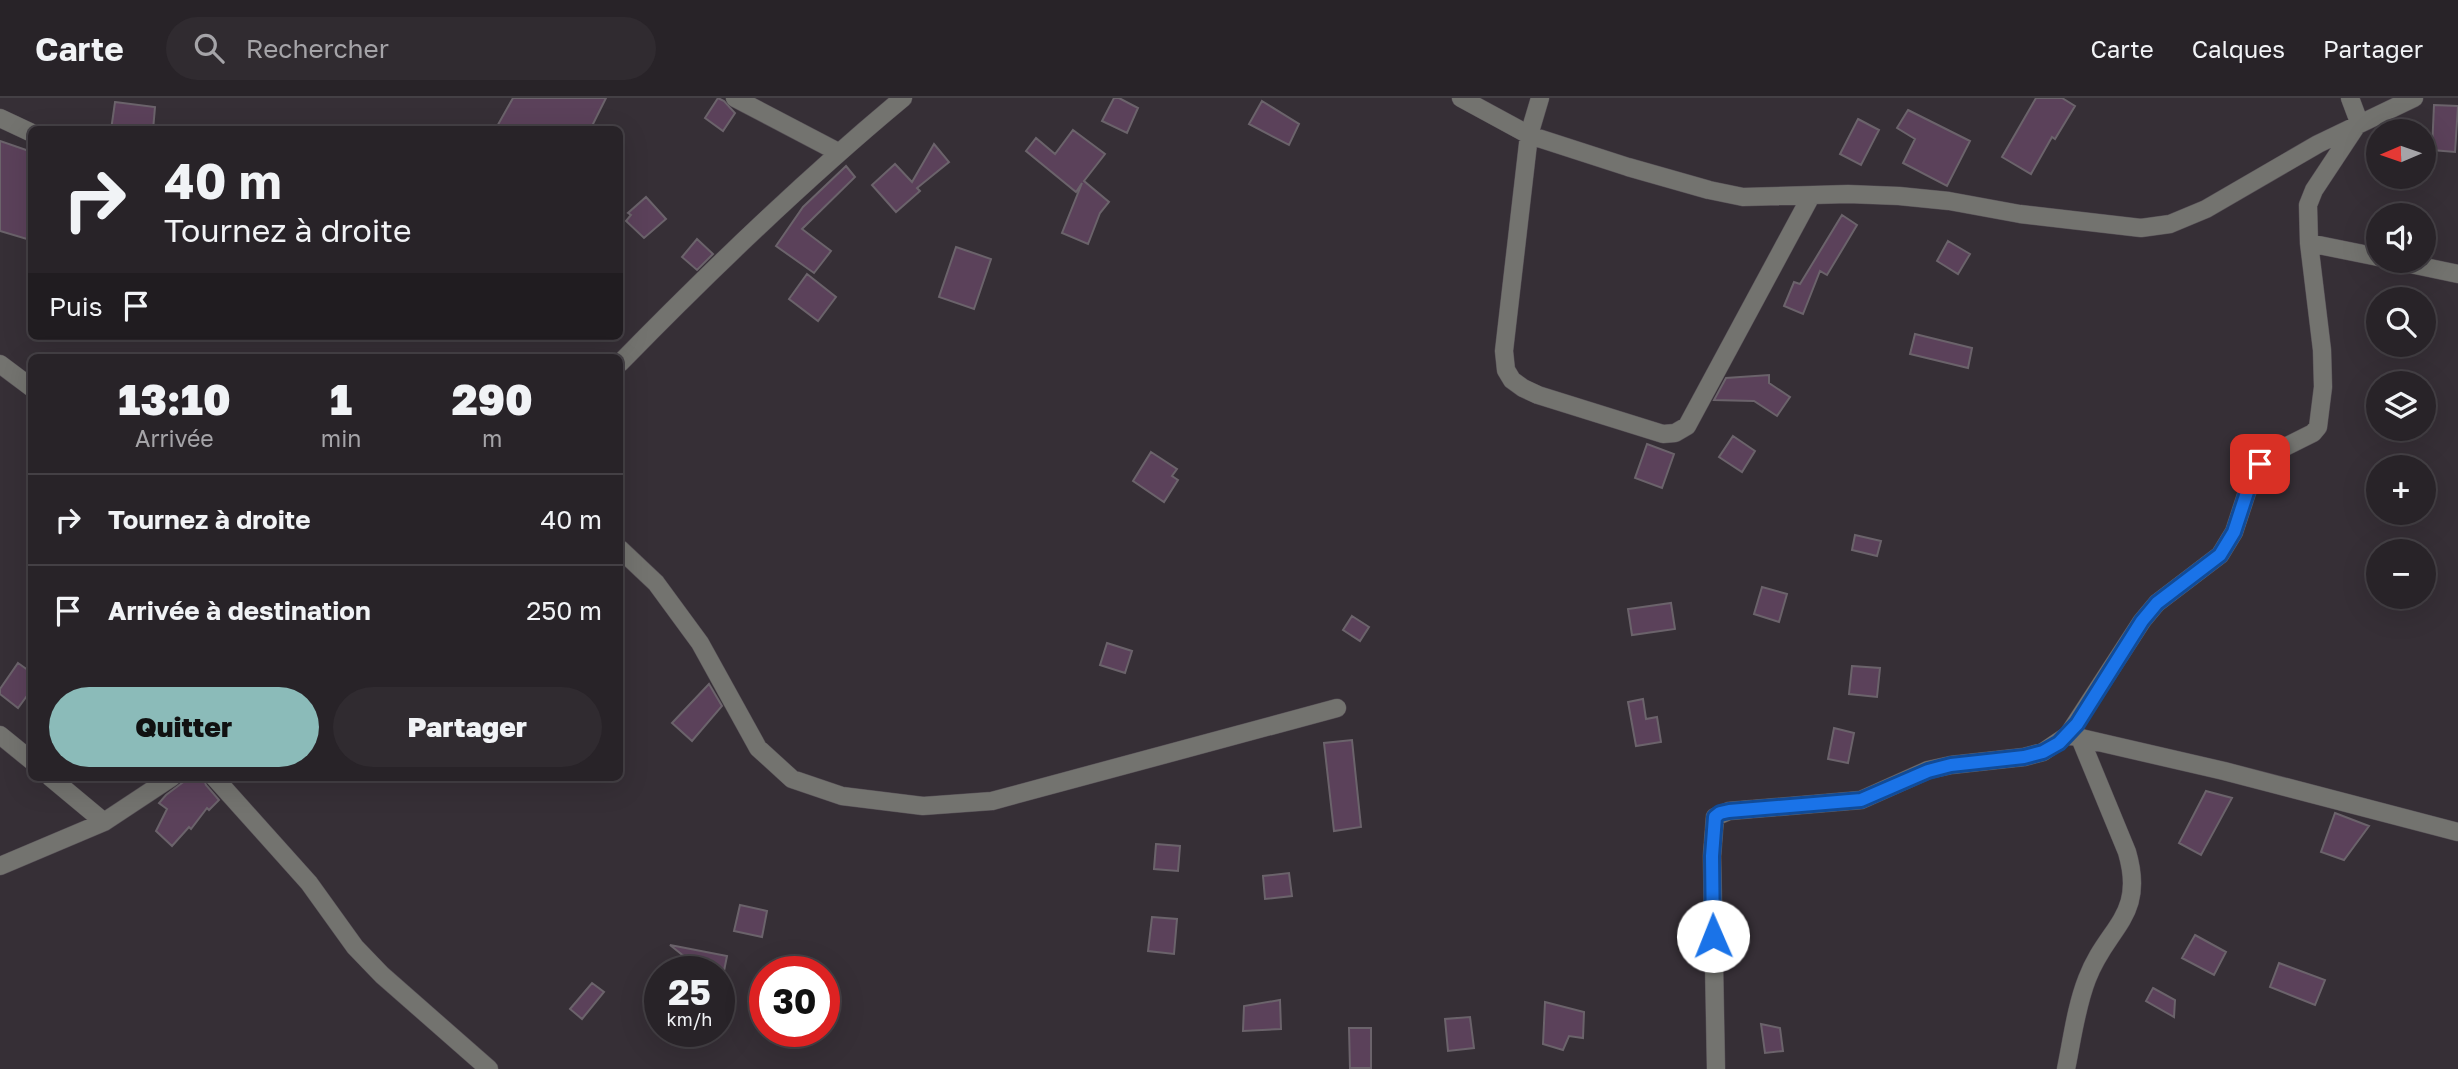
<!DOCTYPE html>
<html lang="fr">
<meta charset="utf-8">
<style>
:root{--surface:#282328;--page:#302b30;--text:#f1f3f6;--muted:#a5a4a8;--line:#444045;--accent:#8bbbb9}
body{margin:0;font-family:"Golos Text",sans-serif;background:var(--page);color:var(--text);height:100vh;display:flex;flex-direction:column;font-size:26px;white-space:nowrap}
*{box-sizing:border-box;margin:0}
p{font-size:23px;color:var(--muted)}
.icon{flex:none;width:38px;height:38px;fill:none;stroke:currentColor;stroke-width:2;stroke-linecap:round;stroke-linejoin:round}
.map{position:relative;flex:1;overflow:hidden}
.drawer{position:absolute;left:28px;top:256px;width:595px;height:427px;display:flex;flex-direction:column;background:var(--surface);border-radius:10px;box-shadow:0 7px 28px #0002,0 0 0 2px var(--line)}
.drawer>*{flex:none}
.banner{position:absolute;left:28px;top:28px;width:595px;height:214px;border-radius:10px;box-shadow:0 7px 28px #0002,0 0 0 2px var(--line);background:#282328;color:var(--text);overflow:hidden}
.needle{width:46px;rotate:268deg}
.tools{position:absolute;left:2366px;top:21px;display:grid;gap:14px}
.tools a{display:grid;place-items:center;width:70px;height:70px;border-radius:50%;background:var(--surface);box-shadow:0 7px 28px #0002,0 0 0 2px var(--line);font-size:35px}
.speed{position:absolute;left:644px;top:858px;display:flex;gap:14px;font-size:35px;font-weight:700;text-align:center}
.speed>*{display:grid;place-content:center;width:91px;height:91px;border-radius:50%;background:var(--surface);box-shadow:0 7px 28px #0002,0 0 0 2px var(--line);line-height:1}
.speed small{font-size:18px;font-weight:400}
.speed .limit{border:10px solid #d22;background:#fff;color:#111}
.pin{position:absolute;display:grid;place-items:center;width:60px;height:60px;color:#fff;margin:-30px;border-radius:14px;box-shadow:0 4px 10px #0006}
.me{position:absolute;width:77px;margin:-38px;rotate:359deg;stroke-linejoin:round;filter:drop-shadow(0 0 5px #0008)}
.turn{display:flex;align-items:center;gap:24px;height:147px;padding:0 21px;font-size:32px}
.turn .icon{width:91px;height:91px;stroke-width:2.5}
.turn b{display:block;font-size:49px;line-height:60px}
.then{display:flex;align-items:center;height:66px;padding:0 21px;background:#0003;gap:14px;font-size:26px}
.eta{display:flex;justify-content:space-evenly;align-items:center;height:119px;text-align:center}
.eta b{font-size:42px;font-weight:800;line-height:49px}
.button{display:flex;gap:14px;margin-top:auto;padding:14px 21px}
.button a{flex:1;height:80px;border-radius:42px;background:var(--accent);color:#111;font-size:28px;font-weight:800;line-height:80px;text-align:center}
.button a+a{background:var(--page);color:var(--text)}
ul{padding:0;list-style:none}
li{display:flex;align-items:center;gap:21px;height:91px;padding:0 21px;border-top:2px solid var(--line)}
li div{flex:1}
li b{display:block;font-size:26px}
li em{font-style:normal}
header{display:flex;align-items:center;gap:42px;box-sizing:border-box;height:98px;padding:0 35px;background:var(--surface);border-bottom:2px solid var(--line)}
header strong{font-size:33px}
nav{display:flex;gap:38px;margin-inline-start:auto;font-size:24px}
.search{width:490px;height:63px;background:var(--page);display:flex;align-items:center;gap:18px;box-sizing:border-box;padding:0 24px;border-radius:38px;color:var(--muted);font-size:26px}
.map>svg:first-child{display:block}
.building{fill:#5b415a;stroke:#6b636b;stroke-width:2}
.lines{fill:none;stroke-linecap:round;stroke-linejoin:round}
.minor-casing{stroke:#554e55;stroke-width:19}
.minor{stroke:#73736f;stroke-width:18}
.route-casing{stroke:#114b97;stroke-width:18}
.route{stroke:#1a73e8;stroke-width:12}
</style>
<header>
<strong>Carte</strong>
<div class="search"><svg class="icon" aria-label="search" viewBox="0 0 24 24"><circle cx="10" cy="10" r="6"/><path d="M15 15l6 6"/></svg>Rechercher</div>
<nav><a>Carte</a><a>Calques</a><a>Partager</a></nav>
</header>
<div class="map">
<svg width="2458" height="971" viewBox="0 0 2458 971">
<rect width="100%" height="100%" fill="#362f36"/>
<path class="building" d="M513 0H606L590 32H495Z
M718 0 724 3 735 15 723 33 705 20Z
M1114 0H1119L1138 10 1127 35 1102 23Z
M2036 0H2062L2075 8 2055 41 2052 39 2031 76 2002 59Z
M1262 3 1299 26 1289 47 1249 26Z
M115 4 155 9 153 32H111Z
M2434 7 2458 8 2455 54 2432 52Z
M1908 12 1970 43 1947 88 1903 65 1915 41 1897 30Z
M1858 21 1879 32 1861 67 1840 56Z
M1073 32 1105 56 1084 83 1109 104 1100 115 1088 146 1062 135 1082 85 1076 94 1026 53 1036 40 1055 56Z
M0 43 32 54V125L27 141 0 133Z
M934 46 949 64 917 90 920 93 896 114 872 87 895 66 912 84Z
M846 68 855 79 802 131 831 153 814 175 776 148 803 109Z
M646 99 666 121 644 140 626 123 631 117 628 115Z
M1842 117 1857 127 1827 177 1820 173 1803 216 1784 208 1794 184 1800 186Z
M697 141 713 156 697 172 682 159Z
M1948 143 1970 156 1958 176 1937 163Z
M956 149 991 161 974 211 939 199Z
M807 176 836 199 818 223 789 201Z
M1915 236 1972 250 1968 270 1910 256Z
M1769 277V285L1790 299 1777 318 1754 303 1714 302 1726 280Z
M1733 338 1755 353 1742 374 1719 359Z
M1647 346 1674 356 1662 390 1635 380Z
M1151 354 1177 371 1172 378 1178 382 1164 404 1133 383Z
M1855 437 1881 443 1877 458 1852 452Z
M1762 489 1787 496 1779 524 1754 516Z
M1671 505 1675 531 1632 537 1628 511Z
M1352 518 1369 529 1360 543 1343 532Z
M1107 545 1132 553 1125 575 1100 567Z
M18 565 32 575V591L18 610 0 596V591Z
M1852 568 1880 570 1877 599 1849 596Z
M709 586 722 608 692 643 672 625Z
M1643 601 1646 621 1657 619 1661 644 1636 648 1628 604Z
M1834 630 1854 635 1848 665 1828 661Z
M1352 642 1361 729 1334 733 1324 645Z
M190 679H203L206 687 219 702 209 712 207 710 191 731 189 729 172 748 156 733 167 711 159 705 166 697Z
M2206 693 2232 700 2201 757 2179 745Z
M2335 715 2369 728 2344 762 2321 754Z
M1156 746 1180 748 1178 773 1154 771Z
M1289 775 1292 798 1265 801 1263 778Z
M740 807 767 813 762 839 734 833Z
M1152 819 1177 821 1174 856 1148 853Z
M2195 837 2226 854 2214 877 2182 860Z
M670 847 727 858 724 873H695L696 868Z
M2279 865 2325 882 2315 907 2270 889Z
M592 885 604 894 582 921 570 911Z
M2153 890 2175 902 2174 919 2146 903Z
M1280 902 1281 931 1243 933 1244 908Z
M1545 904 1584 914 1583 940 1569 938 1563 952 1543 946Z
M1470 919 1474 950 1448 953 1445 921Z
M1761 926 1780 930 1783 953 1765 955Z
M1349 930H1371V970H1350Z"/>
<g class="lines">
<g class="minor-casing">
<path id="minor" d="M735 0 838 54
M1461 0 1529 37 1628 69 1709 92 1743 99 1848 96 1899 98 1949 103 2020 116 2141 130 2170 126 2206 111 2318 46 2414 0
M1540 0 1529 37 1504 253 1506 272 1512 282 1523 290 1538 297 1663 336 1675 335 1687 328 1811 98
M2350 0 2359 24
M0 20 32 35
M2309 145 2378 159
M2396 163 2458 176
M620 265C710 173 803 83 903 0
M0 266 32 290
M620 451 656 485 700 545 758 650 792 681 842 698 923 708 992 703 1337 610
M0 637 32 663
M2068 637 2224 673 2458 734
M50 679 104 724
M214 679 309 785 355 849 382 877 489 971
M0 768 104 724 172 679
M1716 971 1712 758 1715 719 1729 713 1861 702 1928 672 1951 667 2024 659 2043 654 2068 637 2142 523 2157 505 2220 457 2234 434 2252 379 2260 366 2275 354 2313 335 2318 329 2323 289 2322 252 2309 145 2308 107 2314 92 2359 24
M2066 971C2072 942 2076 909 2087 881 2107 828 2146 819 2127 754L2080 640"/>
</g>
<use href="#minor" class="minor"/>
</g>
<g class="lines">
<g class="route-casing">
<path id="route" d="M1713 838 1712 758 1715 719 1720 715 1729 713 1861 702 1928 673 1951 667 2024 659 2043 654 2059 645 2077 626 2142 523 2157 505 2220 457 2234 434 2252 379 2260 366"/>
</g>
<use href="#route" class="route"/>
</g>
</svg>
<div class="tools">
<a><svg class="needle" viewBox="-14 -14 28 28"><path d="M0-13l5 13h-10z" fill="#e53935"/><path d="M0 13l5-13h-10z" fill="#a5a4a8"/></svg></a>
<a><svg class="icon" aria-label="sound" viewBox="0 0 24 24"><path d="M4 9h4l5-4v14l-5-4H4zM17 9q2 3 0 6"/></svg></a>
<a><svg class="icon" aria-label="search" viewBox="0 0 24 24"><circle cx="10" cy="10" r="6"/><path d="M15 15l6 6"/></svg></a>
<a><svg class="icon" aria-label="layers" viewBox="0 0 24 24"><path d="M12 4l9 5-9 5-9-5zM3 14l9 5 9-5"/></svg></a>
<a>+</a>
<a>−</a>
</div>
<div class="speed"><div>25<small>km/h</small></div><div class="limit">30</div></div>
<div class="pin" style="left:2260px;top:366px;background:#d93025"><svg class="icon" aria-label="arrive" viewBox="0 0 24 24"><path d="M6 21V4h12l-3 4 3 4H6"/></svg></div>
<svg class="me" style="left:1713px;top:838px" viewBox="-20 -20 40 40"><circle r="19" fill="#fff"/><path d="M0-13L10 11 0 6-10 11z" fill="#1a73e8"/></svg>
<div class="banner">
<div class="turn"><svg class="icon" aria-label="right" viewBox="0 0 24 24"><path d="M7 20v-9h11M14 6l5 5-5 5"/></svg><div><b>40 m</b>Tournez à droite</div></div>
<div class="then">Puis<svg class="icon" aria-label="arrive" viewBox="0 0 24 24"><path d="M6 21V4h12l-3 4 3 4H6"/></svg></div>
</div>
<section class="drawer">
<div class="eta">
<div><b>13:10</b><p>Arrivée</p></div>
<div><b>1</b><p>min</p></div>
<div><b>290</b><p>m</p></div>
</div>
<ul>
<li><svg class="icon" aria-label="right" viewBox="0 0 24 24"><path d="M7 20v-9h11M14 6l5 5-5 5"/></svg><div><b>Tournez à droite</b></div><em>40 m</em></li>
<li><svg class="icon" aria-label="arrive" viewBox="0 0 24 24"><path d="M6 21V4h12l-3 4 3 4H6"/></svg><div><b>Arrivée à destination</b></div><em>250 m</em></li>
</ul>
<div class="button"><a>Quitter</a><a>Partager</a></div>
</section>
</div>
